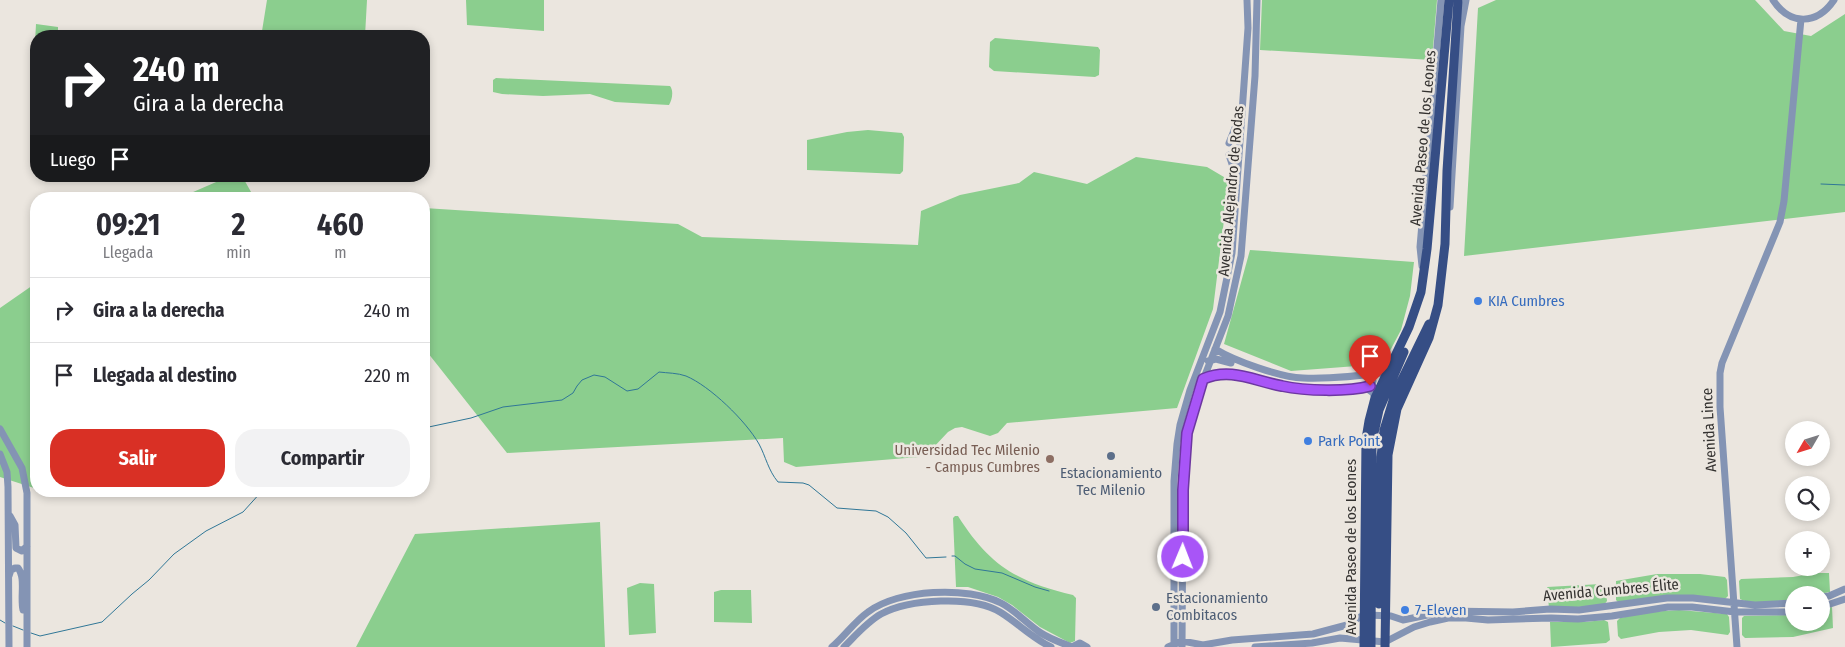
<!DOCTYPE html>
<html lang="es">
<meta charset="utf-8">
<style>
:root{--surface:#fff;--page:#f2f2f3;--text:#2b2b33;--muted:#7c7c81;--line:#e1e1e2;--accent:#d93025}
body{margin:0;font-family:"Fira Sans Condensed",sans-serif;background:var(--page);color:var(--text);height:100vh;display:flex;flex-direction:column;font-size:19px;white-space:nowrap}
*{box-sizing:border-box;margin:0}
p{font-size:16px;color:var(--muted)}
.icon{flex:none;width:28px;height:28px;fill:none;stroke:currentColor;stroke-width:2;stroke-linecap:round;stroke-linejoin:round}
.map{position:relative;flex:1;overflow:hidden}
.drawer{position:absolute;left:30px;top:192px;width:400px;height:305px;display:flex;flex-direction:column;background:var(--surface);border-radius:20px;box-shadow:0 2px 8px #0003}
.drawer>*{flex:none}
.guide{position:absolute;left:30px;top:30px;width:400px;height:152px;border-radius:20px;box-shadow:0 2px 8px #0003;background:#202124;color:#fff;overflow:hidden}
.needle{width:32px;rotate:231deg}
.controls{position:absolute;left:1785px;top:421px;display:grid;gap:10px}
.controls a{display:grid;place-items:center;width:45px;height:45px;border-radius:50%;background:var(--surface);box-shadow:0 2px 8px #0003;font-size:25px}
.pin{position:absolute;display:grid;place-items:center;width:42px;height:42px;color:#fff;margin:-51px -21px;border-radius:50% 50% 50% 0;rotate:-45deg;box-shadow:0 0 5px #0007}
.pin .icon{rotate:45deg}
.me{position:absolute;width:55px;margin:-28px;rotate:1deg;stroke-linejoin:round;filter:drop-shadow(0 0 4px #0008)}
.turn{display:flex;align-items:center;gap:18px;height:105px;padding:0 20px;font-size:22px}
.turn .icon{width:65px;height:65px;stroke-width:2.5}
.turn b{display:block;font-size:35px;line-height:42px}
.then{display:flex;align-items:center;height:48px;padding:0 20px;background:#0003;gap:10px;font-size:19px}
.eta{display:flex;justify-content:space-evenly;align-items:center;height:85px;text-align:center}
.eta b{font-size:30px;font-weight:700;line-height:35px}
.cta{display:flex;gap:10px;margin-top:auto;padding:10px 20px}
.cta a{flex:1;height:58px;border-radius:20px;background:var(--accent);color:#fff;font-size:20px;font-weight:700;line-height:58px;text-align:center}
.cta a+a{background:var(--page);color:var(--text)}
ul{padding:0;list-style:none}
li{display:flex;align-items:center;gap:15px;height:65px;padding:0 20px;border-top:1px solid var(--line)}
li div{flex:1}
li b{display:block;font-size:19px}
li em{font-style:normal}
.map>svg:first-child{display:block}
.green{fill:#8bce8e}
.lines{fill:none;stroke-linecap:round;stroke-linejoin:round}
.stream{stroke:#307797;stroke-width:1}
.tertiary{stroke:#8494b4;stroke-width:7}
.primary{stroke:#364e85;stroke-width:9}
.route-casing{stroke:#6d37a1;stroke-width:12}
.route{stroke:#a855f7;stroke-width:9}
.shop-dot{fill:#3f7fe0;stroke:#ebe6df;stroke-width:2}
.service-dot{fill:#5c6f8a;stroke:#ebe6df;stroke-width:2}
.education-dot{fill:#8d6e63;stroke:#ebe6df;stroke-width:2}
.labels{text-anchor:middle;stroke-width:5;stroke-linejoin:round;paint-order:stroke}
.street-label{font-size:15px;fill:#343230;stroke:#ebe6df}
.shop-label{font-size:15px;fill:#366cbe;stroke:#ebe6df;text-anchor:start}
.education-label{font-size:15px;fill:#785e54;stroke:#ebe6df;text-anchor:end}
.service-label{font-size:15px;fill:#4e5e75;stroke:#ebe6df}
</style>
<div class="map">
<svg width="1845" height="647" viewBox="0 0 1845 647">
<rect width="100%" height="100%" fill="#ebe6df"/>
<path class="green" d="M267 0H367L365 36H302L262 31Z
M466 0H544V31L467 25Z
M1262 0H1437L1432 60 1260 50Z
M1496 0H1755L1784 31 1811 36 1845 14V212L1464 256 1478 8Z
M36 24 58 27V36H36V81L33 80Z
M995 38 1098 47 1100 50 1099 75 1095 77 994 71 989 67 990 42Z
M496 78 670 86C674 91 672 100 669 105L615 102 590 94 543 96 502 94 493 92V80Z
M868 130 902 133 904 137 903 171 900 174 807 170V140L847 132Z
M1136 157 1207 167 1229 180 1213 309 1177 408 1007 423 998 433 990 436 962 427 955 428 948 432 932 449 919 457 796 467 784 462 783 438 507 453 424 348V208L678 224 702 237 918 245 921 211 960 195 1019 183 1034 172 1087 184Z
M230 176H242L255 199H177Z
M1250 250 1414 262 1410 296 1401 330 1383 364 1291 371 1224 344Z
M36 283V486L34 488 0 477V308Z
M955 516H958C989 565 1017 582 1073 595L1076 598 1075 641 1070 643 1040 627 1012 605 998 597 968 587H956L953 518Z
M600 522 605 647H356L415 534Z
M1815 573H1829L1830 592 1813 595H1794V599C1781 601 1750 605 1740 599L1739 581 1741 579 1793 577Z
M1657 574H1700L1725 577 1727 580 1728 596 1725 599C1686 596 1657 595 1618 602L1616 600V581Z
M640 583 654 584 656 633 629 635 627 588Z
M1601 584 1606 588 1607 601 1603 606 1549 608 1547 587Z
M721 590H751L752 623 714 622V592Z
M1832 607 1833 628 1793 637 1745 638 1742 635V618L1744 616 1794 615V622H1821V610Z
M1679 610 1727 614 1729 617 1730 632 1728 635 1691 630 1659 632 1621 639 1618 636 1617 621 1620 618 1649 612Z
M1604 620 1608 622 1610 640 1606 643 1551 647 1550 622H1585Z"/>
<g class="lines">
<path class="stream" d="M1821 184 1845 185
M424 428 471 418 503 407 562 400 573 393 577 386 582 380 594 375 605 377 627 391 638 389 659 372C667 373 678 373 686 376 710 386 746 421 759 444 766 457 768 470 778 482L803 483 809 485 837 508 876 511 888 517 906 533 926 558 946 557
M952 556H955L965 564 975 569 1002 573 1035 587 1049 591
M0 620 5 623
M13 626 23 630
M31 633 40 636 102 622 132 594 149 580 174 554 206 531 243 512 262 491"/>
<path class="tertiary" d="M1773 0C1790 26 1817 25 1834 0
M1229 143 1239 118
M1229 155 1236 176
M1450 207 1461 26 1466 0
M1422 266 1420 247 1441 0
M1215 349C1235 361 1279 377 1303 378 1331 379 1360 376 1388 372
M1208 361 1216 359 1231 363
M1203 379C1235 366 1262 385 1295 388 1318 390 1342 389 1365 387L1373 393 1375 398
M1365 387 1372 385 1373 381 1368 375
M0 429 22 468 27 493V647
M0 454 7 472 8 487 9 647
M10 516 15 525 16 548 22 551 27 546
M9 576 11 570 15 568H18C26 578 20 597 23 610
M1821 597 1829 596 1845 589
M1821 607 1845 599
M832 647C845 636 854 622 868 612 898 589 968 586 1001 603 1015 610 1027 624 1041 633 1050 639 1062 643 1072 647
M844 647C856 635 867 622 881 614 909 599 973 595 1000 612 1018 623 1032 638 1051 647
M1072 647 1080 643 1087 647
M1168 647 1182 641 1203 645 1232 640 1313 634 1347 625 1360 617 1368 615 1391 616 1403 620 1447 611 1513 612 1550 609 1579 610 1667 598H1693L1755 605 1794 603
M1174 647V481L1177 444 1180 425 1190 390 1220 312 1232 253 1248 28 1247 0
M1182 647 1183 490 1187 433 1198 393 1228 316 1241 256 1255 76 1257 0
M1255 647 1312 643 1340 638 1385 642 1414 627 1430 622 1448 618H1466L1488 620 1551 618 1578 619 1612 616 1668 607H1692L1735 612H1794
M1737 647 1720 407V373L1722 363 1780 222 1784 201 1801 19"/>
<path class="primary" d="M1379 604 1381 457 1384 430 1395 394 1429 324
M1364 647 1366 439 1369 421 1375 398 1409 327 1421 292 1427 249 1449 0
M1371 647 1372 442 1379 410 1404 352
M1385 647 1388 455 1397 409 1429 338 1438 305 1445 244 1447 171 1458 0"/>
</g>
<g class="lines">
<g class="route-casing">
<path id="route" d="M1183 557V490L1187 433 1203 379C1231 367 1254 381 1282 386 1305 391 1348 392 1370 386"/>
</g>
<use href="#route" class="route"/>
</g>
<g class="shop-dot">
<circle cx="1478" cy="301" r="5"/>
<circle cx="1308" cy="441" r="5"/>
<circle cx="1405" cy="610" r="5"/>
</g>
<g class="service-dot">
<circle cx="1111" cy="456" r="5"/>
<circle cx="1156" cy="607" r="5"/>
</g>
<circle class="education-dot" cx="1050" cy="459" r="5"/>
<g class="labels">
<g class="street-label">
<text transform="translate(1423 138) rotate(-85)" y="5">Avenida Paseo de los Leones</text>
<text transform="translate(1231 191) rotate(-85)" y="5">Avenida Alejandro de Rodas</text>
<text transform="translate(1709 430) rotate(-93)" y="5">Avenida Lince</text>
<text transform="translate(1351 547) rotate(-90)" y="5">Avenida Paseo de los Leones</text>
<text transform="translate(1611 590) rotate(-5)" y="5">Avenida Cumbres Élite</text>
</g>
<g class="shop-label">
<text x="1488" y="306">KIA Cumbres</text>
<text x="1318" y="446">Park Point</text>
<text x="1415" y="615">7-Eleven</text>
</g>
<g class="education-label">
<text x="1040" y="455">Universidad Tec Milenio<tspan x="1040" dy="17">- Campus Cumbres</tspan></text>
</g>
<g class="service-label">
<text x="1111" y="478">Estacionamiento<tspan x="1111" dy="17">Tec Milenio</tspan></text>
<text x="1166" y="603" text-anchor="start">Estacionamiento<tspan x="1166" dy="17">Combitacos</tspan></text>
</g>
</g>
</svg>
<div class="controls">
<a><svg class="needle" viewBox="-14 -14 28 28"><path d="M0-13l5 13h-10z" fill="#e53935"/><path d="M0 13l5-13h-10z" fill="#7c7c81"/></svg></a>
<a><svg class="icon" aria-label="search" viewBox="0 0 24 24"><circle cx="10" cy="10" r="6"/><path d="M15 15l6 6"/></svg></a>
<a>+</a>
<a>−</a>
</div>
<div class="pin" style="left:1370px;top:386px;background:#d93025"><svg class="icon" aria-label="arrive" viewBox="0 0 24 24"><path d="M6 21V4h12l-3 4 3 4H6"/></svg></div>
<svg class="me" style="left:1183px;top:557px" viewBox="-20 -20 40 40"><circle r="17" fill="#a855f7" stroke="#fff" stroke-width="3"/><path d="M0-11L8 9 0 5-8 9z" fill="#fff"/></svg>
<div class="guide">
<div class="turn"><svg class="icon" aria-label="right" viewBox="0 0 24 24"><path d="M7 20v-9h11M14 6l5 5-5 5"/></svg><div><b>240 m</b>Gira a la derecha</div></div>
<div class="then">Luego<svg class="icon" aria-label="arrive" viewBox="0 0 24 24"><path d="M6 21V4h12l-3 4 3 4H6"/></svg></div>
</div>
<section class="drawer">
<div class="eta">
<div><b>09:21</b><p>Llegada</p></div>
<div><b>2</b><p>min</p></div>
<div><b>460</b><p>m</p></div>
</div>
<ul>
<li><svg class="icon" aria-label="right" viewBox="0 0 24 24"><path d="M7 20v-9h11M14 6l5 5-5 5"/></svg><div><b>Gira a la derecha</b></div><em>240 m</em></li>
<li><svg class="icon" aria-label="arrive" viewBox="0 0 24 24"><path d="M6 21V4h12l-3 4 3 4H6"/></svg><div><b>Llegada al destino</b></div><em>220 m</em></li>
</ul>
<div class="cta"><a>Salir</a><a>Compartir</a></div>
</section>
</div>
